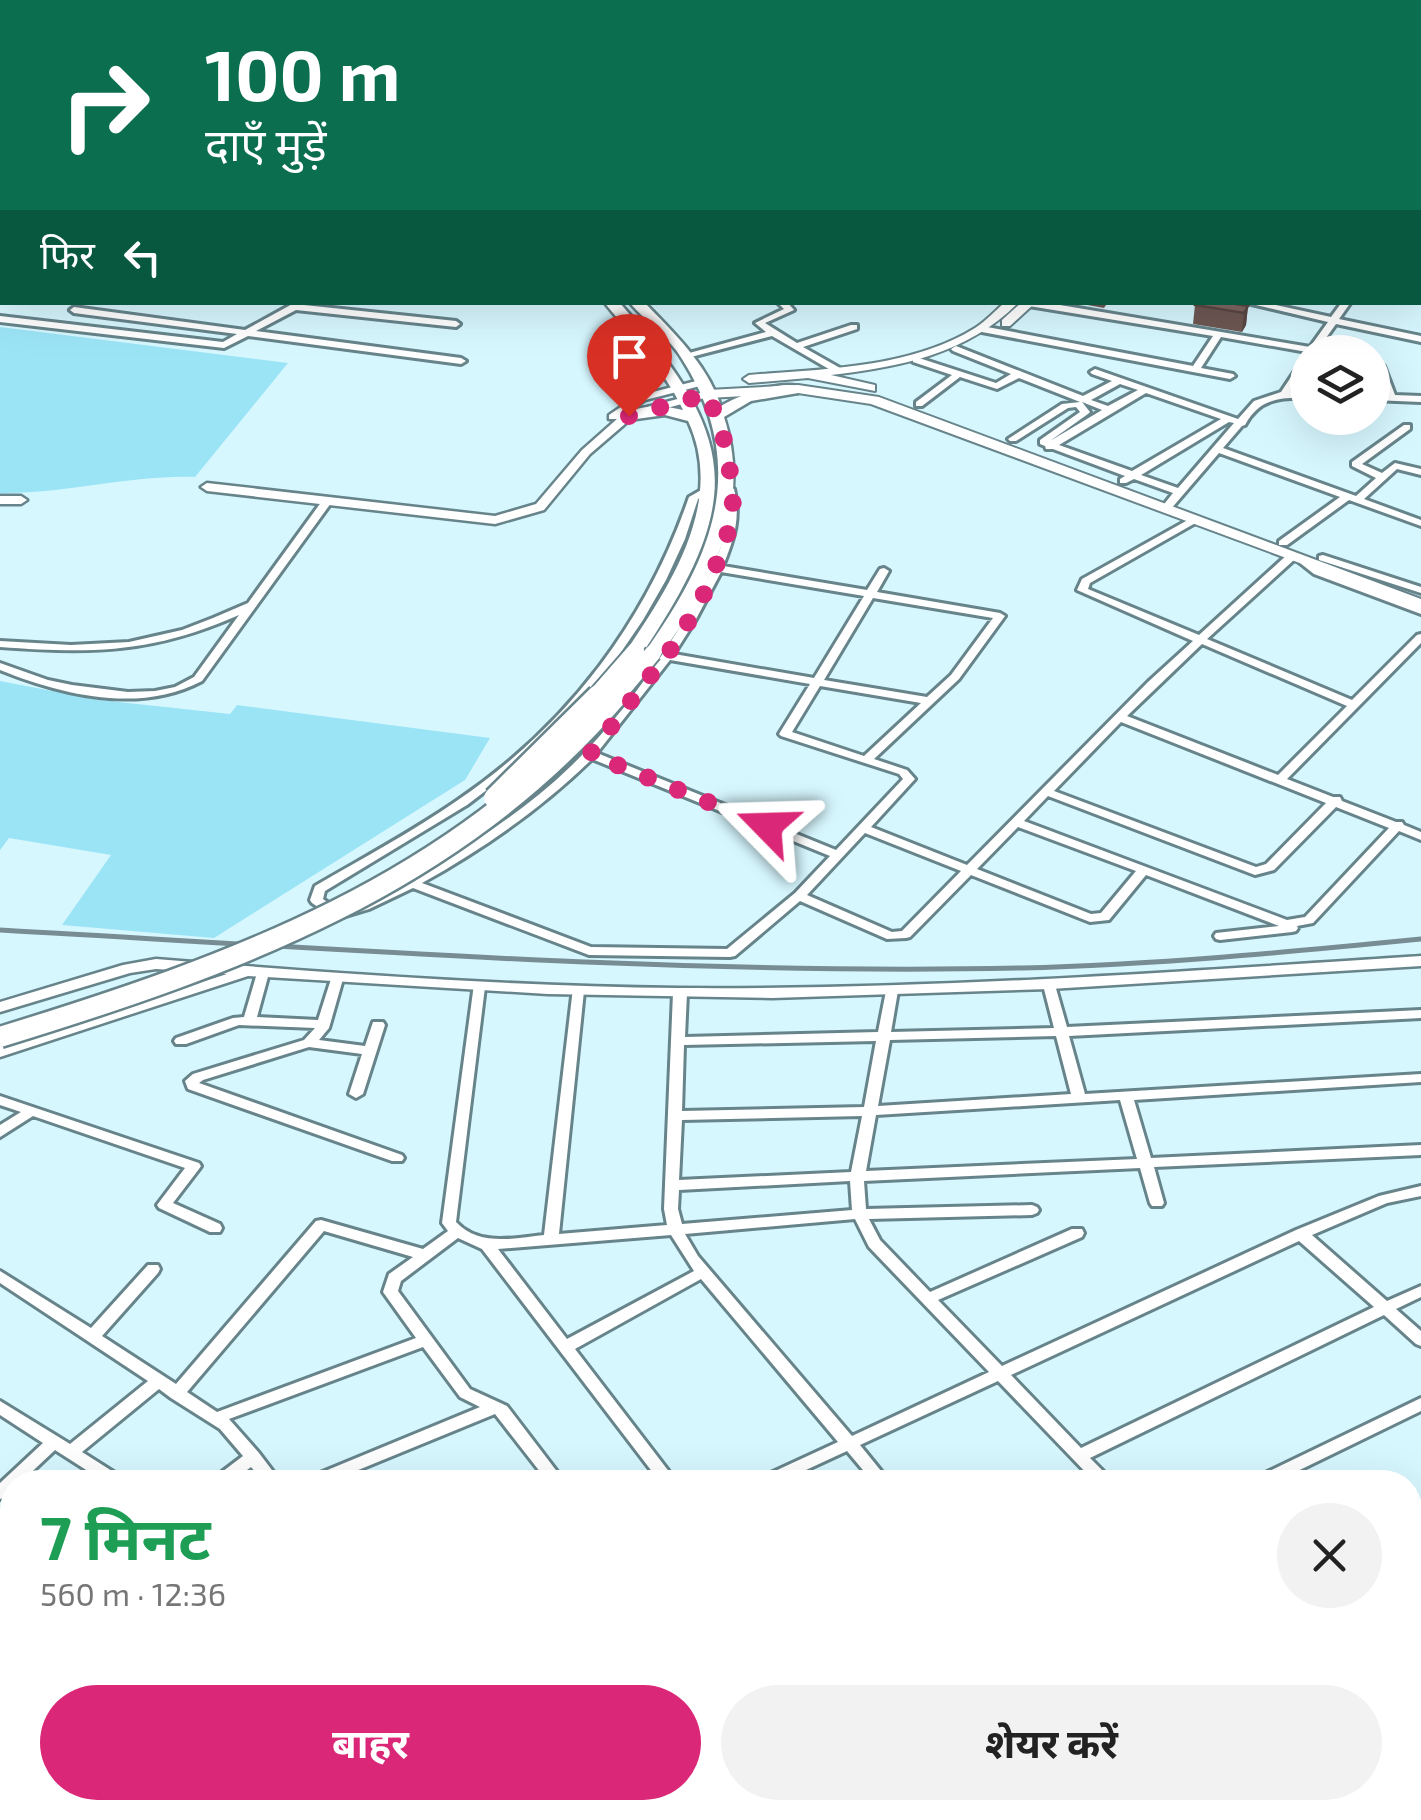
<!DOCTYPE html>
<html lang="hi">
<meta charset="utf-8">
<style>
:root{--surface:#fff;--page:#f2f2f2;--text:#222;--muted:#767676;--accent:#db2777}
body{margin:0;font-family:"Exo 2","Noto Sans Devanagari",sans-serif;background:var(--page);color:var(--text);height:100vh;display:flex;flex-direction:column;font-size:38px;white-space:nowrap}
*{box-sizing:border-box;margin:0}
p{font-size:32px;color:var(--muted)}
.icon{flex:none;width:55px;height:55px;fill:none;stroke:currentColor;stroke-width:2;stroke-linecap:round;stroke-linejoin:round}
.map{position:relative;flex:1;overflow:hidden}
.panel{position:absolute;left:0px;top:1470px;width:1422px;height:350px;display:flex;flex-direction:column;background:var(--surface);border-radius:40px 40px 0 0;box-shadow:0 10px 40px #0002}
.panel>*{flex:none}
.hud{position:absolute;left:0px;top:0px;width:1422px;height:305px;box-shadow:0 10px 40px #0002;background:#0b6e4f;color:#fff;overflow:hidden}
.controls{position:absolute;left:1290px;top:335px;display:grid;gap:20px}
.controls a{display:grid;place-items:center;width:100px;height:100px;border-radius:50%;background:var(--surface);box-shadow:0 10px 40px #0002;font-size:50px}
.pin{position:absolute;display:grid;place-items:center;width:85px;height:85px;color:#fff;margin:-102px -42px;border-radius:50% 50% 50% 0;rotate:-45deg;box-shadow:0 0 10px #0007}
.pin .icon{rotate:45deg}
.me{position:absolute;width:110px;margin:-55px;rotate:292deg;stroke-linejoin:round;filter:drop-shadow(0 0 8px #0008)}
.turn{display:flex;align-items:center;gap:35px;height:210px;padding:0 40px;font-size:45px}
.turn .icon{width:130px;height:130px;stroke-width:2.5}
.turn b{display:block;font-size:70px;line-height:85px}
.then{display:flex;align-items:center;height:95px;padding:0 40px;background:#0003;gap:20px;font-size:38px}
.round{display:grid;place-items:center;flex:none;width:105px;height:105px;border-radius:52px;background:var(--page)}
.overview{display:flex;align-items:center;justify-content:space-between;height:170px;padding:0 40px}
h1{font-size:60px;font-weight:700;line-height:75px;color:#1e9e55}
.button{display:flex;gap:20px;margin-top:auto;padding:20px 40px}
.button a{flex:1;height:115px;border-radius:60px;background:var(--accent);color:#fff;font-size:40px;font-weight:700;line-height:115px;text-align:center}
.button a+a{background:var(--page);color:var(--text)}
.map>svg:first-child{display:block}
.green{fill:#9be4f6}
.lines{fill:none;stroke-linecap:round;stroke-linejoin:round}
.minor-casing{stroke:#67848b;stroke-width:6}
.tertiary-casing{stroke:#67848b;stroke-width:5}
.secondary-casing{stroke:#67848b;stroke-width:4}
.primary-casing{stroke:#67848b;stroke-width:5}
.minor{fill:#fff;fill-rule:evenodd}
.tertiary{fill:#fff;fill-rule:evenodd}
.secondary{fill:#fff;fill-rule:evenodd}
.primary{fill:#fff;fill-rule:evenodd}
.rail{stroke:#788d93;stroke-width:5}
.primary-bridge-far1-casing{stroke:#67848b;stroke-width:20;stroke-linecap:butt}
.primary-bridge-casing{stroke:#67848b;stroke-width:25;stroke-linecap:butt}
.primary-bridge-far1{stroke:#fff;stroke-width:16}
.primary-bridge{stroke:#fff;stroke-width:20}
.wall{fill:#6d5753}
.shaded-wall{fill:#594744}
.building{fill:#7f6561;stroke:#594744;stroke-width:2.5}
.route{stroke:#db2777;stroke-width:18;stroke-dasharray:0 32.4}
</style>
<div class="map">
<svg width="1421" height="1820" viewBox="0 0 1421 1820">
<rect width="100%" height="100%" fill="#d7f7ff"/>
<path class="green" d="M0 327 288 363 195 477C130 475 66 494 0 493Z
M0 681 100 700 230 714 237 705 490 738 465 780 214 938 62 925 111 855 9 838 0 850Z"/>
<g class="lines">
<g class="minor-casing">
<path id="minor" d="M0 32H2V37H0Z
M1420 60H1421V64H1420Z
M0 146H2V150H0Z
M1420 156H1421V160H1420Z
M1420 181H1421V185H1420Z
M1420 238H1421V244H1420Z
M296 302H307L304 305 456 321 460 324 456 327 296 310 256 331 461 358 466 361 461 364 248 336 224 348 0 322V316L223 342 237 334 74 313 70 310 74 307 245 330Z
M777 302H787L794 310 765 323 797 343 851 325H857V329L803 347 840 368V372H834L772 336 687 358 682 355 766 332 755 323 784 309Z
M1042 302 1310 347 1328 322 1243 302H1262L1331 317 1342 302H1351L1339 319 1421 336V342L1336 324 1316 352 1308 354 1307 352 1221 337 1201 368 1233 374 1235 376 1230 379 982 332 978 329 982 326 1193 366 1213 336 1029 306 1025 303Z
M956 346 1083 396 1112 381 1092 374 1090 372 1095 369 1238 419 1254 401 1281 392 1305 356 1308 355V366L1290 391 1308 392V398C1279 397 1259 399 1245 425L1242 426 1223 448 1356 496 1376 478 1352 466V462L1404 425H1410V429L1362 464 1382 473 1395 463 1421 469V475L1397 469 1364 499 1421 520V526L1349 500 1287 545H1279V541L1340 497 1219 453 1170 510H1162L1161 508 1173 493 1134 479 1126 483H1120V479L1125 476 1053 449H1046L1045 446 1040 444V440L1080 412 1076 407 1068 408 1016 441H1010L1008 439 1062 404 1080 402 1019 378 997 389 960 377 922 406H916V402L952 375 913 362V358H919L996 383 1011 374 953 351 951 349ZM1120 384 1138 390 1108 406 1091 400ZM1146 393 1221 419 1132 471 1059 445ZM1082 402 1102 410 1050 441 1088 414 1090 412ZM1229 422 1234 423 1178 488 1141 475Z
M1379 363 1384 366 1395 395 1421 396V402L1372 400V394L1385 395 1374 366Z
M710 485 715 488 698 499 685 539 666 580 643 620 615 661 586 698 554 732 521 764 467 805 325 891 323 899 338 910C380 898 417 877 454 854 494 829 535 801 570 767 616 723 658 665 690 610 711 574 735 532 724 489L729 486 734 489C741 518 734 539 723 566L867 590 880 569 884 568 889 571 877 592 1000 613 1005 616 959 679 874 759 907 770 915 779 871 827 967 865 1148 682 1193 641 1077 590 1082 579 1195 516 1200 519 1199 521 1090 583 1088 589 1199 635 1288 554H1296L1297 557H1304L1322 570 1421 607V614L1314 574 1295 559 1207 639 1352 700 1417 635 1421 634V643L1287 779 1333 797H1340L1342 801 1396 822H1402L1404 825 1421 832V840L1399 831 1313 923 1297 926 1298 928 1296 931 1292 932 1220 940 1216 939 1214 936 1216 933 1279 926 1146 875 1109 920 1090 922 971 875 910 937 906 938 887 939 800 901 735 956 730 957 589 955 413 888 369 909 336 919 312 903 310 900 315 886C363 858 412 832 458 800 568 725 646 622 689 497ZM721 572 864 596 814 678 674 654 695 621ZM873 598 993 618 951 675 927 697 824 680ZM1202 644 1347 706 1278 775 1127 716ZM670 660 810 684 779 734 781 736 899 774 903 779 836 850 597 753ZM820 686 921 703 864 756 792 732ZM1121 722 1326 803 1266 864 1256 867 1054 791ZM592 759 830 856 795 893 727 949 591 947 422 883C483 849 542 808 592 759ZM1048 796 1255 875 1274 870 1336 807 1389 828 1305 917 1287 920 1024 821ZM1018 827 1136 871 1101 913 1091 914 977 869ZM865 833 961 871 902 931 892 932 807 895Z
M326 500 331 503 202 681C140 714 62 695 0 670V663L48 680 72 685 128 692 155 691 175 687 194 677 239 615C153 653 93 654 0 647V641L71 645 129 642 182 630 213 618 248 603 322 501Z
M1323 555 1421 587V593L1319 560V556Z
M263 969 269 973 257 1017 318 1020 331 979 337 975 343 979 329 1028 319 1040 365 1046 373 1022H383L385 1025 363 1094 356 1098 349 1094 362 1054 309 1047 203 1080 199 1083 402 1155 404 1158 402 1161H392L188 1089 185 1081 193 1074 304 1040 315 1028 239 1025 186 1044H176L174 1041 176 1038 233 1018 244 1017 257 973Z
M1049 981 1055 985 1067 1027 1421 1010V1018L1069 1036 1085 1094 1421 1074V1082L1134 1100 1151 1158 1421 1145V1155L1154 1167 1164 1203 1162 1206H1152L1150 1203 1140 1168 864 1181 866 1209 1032 1205 1037 1207 1039 1210 1037 1213 1032 1215 869 1219 880 1240 930 1292 1072 1229H1082L1084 1233 1082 1237 938 1300 1002 1366 1296 1230 1379 1196 1421 1186V1196L1387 1203 1312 1235 1387 1301 1421 1286V1297L1396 1309 1421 1331V1346L1416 1344 1384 1315 1090 1458 1110 1478 1112 1482H1095L998 1381 860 1445 890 1482H873L847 1451 780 1482H758L760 1478 838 1442 701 1279 575 1349 677 1482H660L482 1249 458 1238 401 1281 398 1291 470 1389 507 1406 565 1482H548L495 1414 329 1482H306L308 1478 480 1407 460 1397 423 1347 229 1419 259 1453 281 1482H264L251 1467 231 1482H212L214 1478 243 1456 220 1429 171 1398 159 1389 82 1452 123 1478 125 1482H105L55 1450 21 1482H12V1491L6 1497 0 1499V1483L43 1443 0 1415V1401L70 1444 148 1381 0 1283V1271L91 1328 148 1265H158L160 1269 158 1273 102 1336 176 1384 316 1221 321 1220 423 1249 448 1231 442 1223 474 984 479 983 485 987 456 1222C479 1247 515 1238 544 1235L573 988 578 987 584 991 559 1234 667 1225 664 1209 673 993 675 990 680 989 687 993 685 1037 878 1032 886 991 892 987 898 991 891 1032 1054 1028 1043 985ZM1056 1036 1071 1094 878 1106 890 1040ZM876 1041 864 1107 682 1111 684 1045ZM1120 1100 1137 1159 866 1171 876 1115ZM862 1116 851 1172 679 1180 682 1120ZM850 1181 852 1210 682 1224 678 1209 679 1190ZM855 1219 869 1247 989 1372 852 1436 698 1256 685 1234ZM324 1231 413 1257 389 1274 383 1292 416 1338 217 1412 187 1392ZM671 1235 694 1271 567 1339 498 1249ZM1299 1241 1374 1307 1081 1448 1011 1375Z
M0 1096 199 1163 201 1166 199 1169 173 1203 220 1224 222 1228 220 1232H210L159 1208 157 1205 185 1168 33 1116 0 1137V1125L21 1112 0 1105Z
M1421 1398V1411L1275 1482H1253L1255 1478Z
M1421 1521V1534L1410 1538V1525Z
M1410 1606 1421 1613V1630L1410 1623Z
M1421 1652V1667L1418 1668 1421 1670V1688L1410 1682V1656Z
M12 1695C13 1707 14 1720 0 1725 0 1712 0 1700 12 1695Z
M1410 1799 1421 1806V1820H1411L1401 1808H1410Z
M0 1805H12V1808H309L433 1812 439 1814 442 1820H225L141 1817 0 1820Z
M627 1808H652C644 1820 626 1820 611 1820L614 1814Z
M1156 1808H1176L1185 1820H1165Z"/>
</g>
<g class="tertiary-casing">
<path id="tertiary" d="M1420 19H1421V25H1420Z
M0 52H2V57L0 58Z
M1420 101H1421V107H1420Z
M704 379 710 382 708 384 645 400 628 412 708 391 714 394 712 396 633 417 590 454 544 510 495 524 207 491 201 487 207 483 495 516 536 504 582 450 617 419H609V415L637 396Z
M0 496H21L27 500 21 504H0Z
M1421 956V966L1050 989 772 998 548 994 248 976 0 1057V1047L227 974 156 969 130 973 0 1012V1002L123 965 156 959C330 973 504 986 678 988 926 990 1174 972 1421 956Z"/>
</g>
<g class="secondary-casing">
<path id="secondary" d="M71 0H81L83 2H73Z
M89 0H99L101 2H91Z
M1005 302H1019C968 354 900 367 831 375L875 385V391L808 378 749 383 743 379 749 375C823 369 911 368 975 328 986 321 995 311 1005 302Z
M1022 302H1036L1010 326H1002V320Z
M798 385 879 397 1421 599V608L871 404 798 393 708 398 701 394 708 390Z"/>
</g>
<g class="primary-casing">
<path id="primary" d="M257 0H269L270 2H259Z
M278 0H290L291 2H280Z
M2 191V199L0 200V192Z
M604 302H619C740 439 745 500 642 654L636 655 627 650C670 585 726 502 688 421L665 415 629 420 621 415C638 405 664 405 683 410 664 369 633 338 604 302Z
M629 302H644C675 334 706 363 721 406 739 395 787 377 805 389L798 393 751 401 724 417C753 506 711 587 659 657L653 658 644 653C712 558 751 468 682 359 669 337 646 322 629 302Z"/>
</g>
<use href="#minor" class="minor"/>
<use href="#tertiary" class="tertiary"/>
<use href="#secondary" class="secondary"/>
<use href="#primary" class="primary"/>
<path class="rail" d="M0 930C340 949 680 975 1021 968 1155 965 1288 952 1421 939"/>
<g class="primary-bridge-far1-casing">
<path id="primary-bridge-far1" d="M595 697 636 650
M616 697 653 653"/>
</g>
<g class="primary-bridge-casing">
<path id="primary-bridge" d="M494 798 598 695
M0 1037C234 965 454 886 618 695"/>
</g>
<use href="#primary-bridge-far1" class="primary-bridge-far1"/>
<use href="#primary-bridge" class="primary-bridge"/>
</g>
<path class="wall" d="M816 0H961L948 2H820Z
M1071 302H1108L1104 308Z
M1195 305 1248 306 1246 325 1242 332 1193 324Z"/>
<path class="shaded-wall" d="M835 0H867V2H835Z
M880 0H961L948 2H879Z
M1248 306 1246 325 1242 332 1244 313Z"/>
<path class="building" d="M1196 302H1224L1248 306 1244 313 1195 305Z"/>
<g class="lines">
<path class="route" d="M629 416 708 394 728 451 734 516 709 585 678 640 590 754 767 826"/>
</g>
</svg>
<div class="controls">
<a><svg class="icon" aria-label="layers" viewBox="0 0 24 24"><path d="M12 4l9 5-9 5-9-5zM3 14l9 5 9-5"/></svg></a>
</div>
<div class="pin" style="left:629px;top:416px;background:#d93025"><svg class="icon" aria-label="arrive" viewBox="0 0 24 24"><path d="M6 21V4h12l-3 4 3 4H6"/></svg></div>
<svg class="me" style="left:767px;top:826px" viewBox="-20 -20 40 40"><path d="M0-17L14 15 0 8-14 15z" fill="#db2777" stroke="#fff" stroke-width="4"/></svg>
<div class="hud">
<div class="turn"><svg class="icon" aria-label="right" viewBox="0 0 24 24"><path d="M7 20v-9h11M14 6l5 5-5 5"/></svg><div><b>100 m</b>दाएँ मुड़ें</div></div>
<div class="then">फिर<svg class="icon" aria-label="left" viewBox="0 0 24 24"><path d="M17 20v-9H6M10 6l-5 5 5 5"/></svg></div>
</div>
<section class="panel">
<div class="overview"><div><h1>7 मिनट</h1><p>560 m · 12:36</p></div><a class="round"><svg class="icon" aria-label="close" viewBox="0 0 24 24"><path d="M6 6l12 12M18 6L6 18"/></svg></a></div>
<div class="button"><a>बाहर</a><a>शेयर करें</a></div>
</section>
</div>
